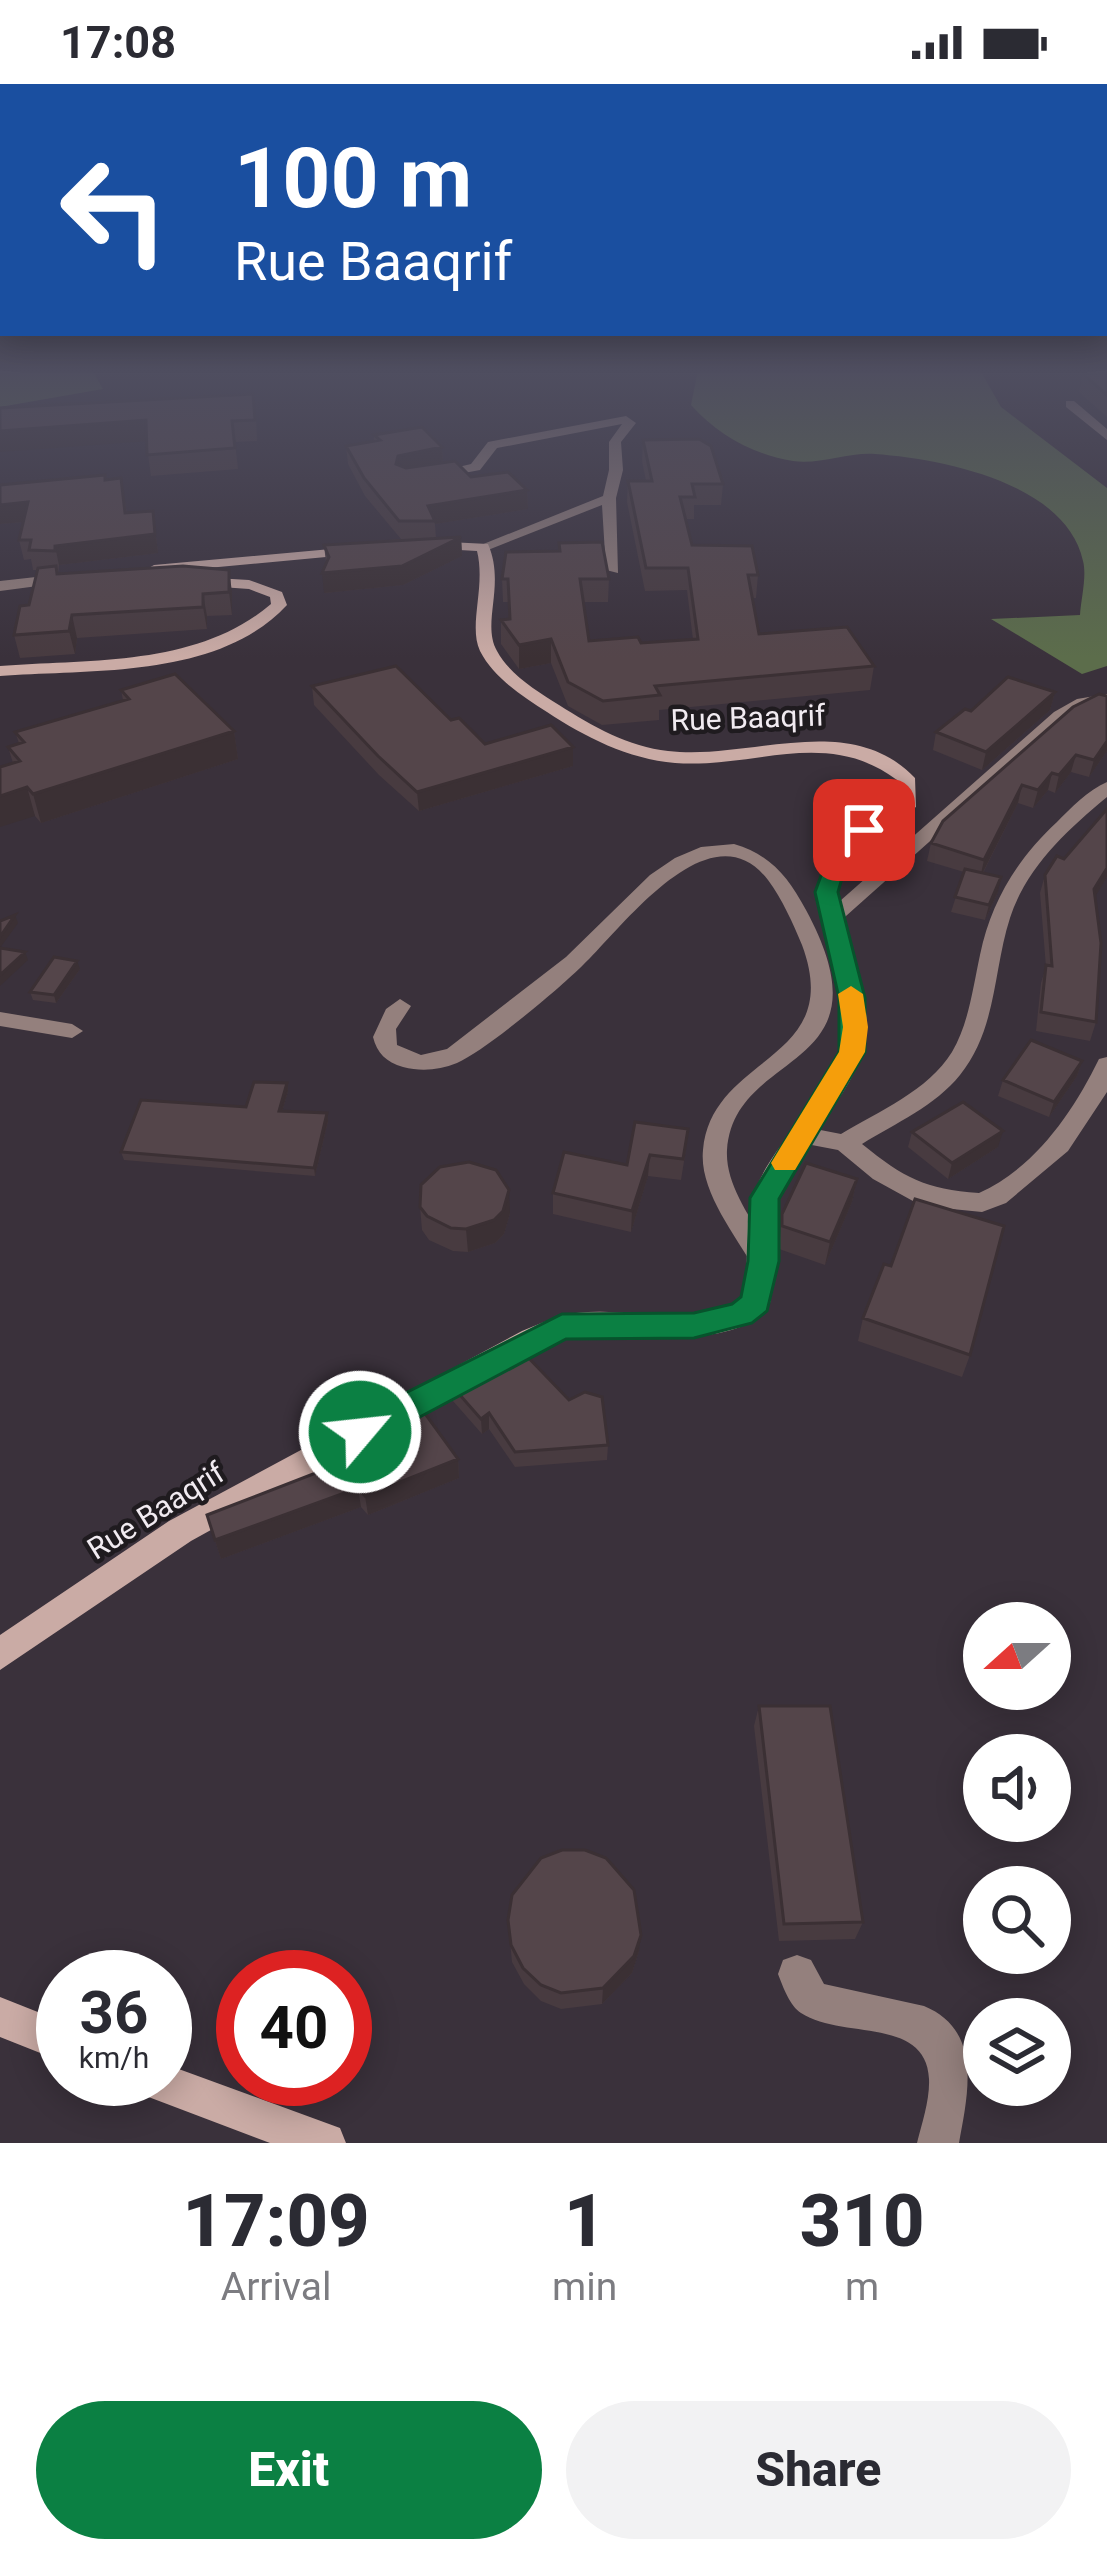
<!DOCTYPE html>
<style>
:root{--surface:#fff;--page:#f2f2f3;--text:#2b2b33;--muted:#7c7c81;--accent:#0b8043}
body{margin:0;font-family:Roboto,sans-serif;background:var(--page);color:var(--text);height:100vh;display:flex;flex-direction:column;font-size:45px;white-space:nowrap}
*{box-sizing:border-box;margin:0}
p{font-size:39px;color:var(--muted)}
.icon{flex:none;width:66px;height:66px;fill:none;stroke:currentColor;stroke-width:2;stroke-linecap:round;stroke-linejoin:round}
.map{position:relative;height:2059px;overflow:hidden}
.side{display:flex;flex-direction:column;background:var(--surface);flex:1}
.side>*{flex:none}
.top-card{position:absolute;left:0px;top:0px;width:1107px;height:252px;box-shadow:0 6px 30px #0003;background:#1a4fa0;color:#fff;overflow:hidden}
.needle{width:78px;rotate:249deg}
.buttons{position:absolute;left:963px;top:1518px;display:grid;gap:24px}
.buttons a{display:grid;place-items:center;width:108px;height:108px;border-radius:50%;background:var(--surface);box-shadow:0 6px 30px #0003;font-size:60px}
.speed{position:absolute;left:36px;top:1866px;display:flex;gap:24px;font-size:60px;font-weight:700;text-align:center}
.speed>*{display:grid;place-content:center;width:156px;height:156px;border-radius:50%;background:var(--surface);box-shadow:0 6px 30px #0003;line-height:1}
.speed small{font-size:30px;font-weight:400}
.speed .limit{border:18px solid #d22;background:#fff;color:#111}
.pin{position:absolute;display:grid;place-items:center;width:102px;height:102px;color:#fff;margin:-51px;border-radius:24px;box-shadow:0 6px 18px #0006}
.me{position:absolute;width:132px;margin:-66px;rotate:62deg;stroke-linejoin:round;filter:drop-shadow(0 0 9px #0008)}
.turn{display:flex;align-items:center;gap:42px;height:252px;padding:0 36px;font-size:54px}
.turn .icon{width:156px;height:156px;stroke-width:2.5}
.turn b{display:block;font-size:84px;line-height:102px}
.eta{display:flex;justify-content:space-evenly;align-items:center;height:204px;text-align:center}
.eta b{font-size:72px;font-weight:800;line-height:84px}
.primary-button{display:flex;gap:24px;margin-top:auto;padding:24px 36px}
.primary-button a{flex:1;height:138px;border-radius:72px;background:var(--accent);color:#fff;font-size:48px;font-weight:800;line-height:138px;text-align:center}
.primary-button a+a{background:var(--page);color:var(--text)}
.status{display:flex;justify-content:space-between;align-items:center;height:84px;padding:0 60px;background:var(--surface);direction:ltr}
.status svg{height:33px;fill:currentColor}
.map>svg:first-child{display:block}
.forest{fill:#5c6d4b}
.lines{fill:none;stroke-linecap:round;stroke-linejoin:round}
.street{fill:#94807d;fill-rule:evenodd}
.secondary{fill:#caaba5;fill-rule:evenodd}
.wall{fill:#483b40}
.shaded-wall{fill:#3b3034}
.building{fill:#54454a;stroke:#3b3034;stroke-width:3}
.route{fill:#0b8043;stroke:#07532c;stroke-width:3}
.slow{fill:#f59e0b}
.labels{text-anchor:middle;stroke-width:9;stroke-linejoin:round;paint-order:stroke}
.street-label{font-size:30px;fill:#f1ebf1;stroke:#1f1b1f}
</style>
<div class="status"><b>17:08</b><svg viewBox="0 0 49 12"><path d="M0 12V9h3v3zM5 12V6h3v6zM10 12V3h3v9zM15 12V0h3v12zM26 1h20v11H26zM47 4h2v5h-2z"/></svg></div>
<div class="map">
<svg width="1107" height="2059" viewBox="0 0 1107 2059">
<rect width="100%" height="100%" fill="#3a313b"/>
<path class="forest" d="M0 286H92L103 305 0 323Z
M698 286H980L1001 323 1107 404V582L1082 590 991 535 1080 531C1081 515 1087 492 1083 477 1066 399 943 375 875 370 849 368 819 381 793 377 752 370 718 351 691 321Z"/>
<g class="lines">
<path class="street" d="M1066 317H1074L1107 345V356L1066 323Z
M626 332 636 339 621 358 623 386 616 414 618 489 606 486 602 421 488 466 476 463 603 412 609 386V358L622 340 497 364 480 386 432 395 425 391 471 380 488 358Z
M63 490 68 492V498L0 507V497Z
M1107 610V620L1088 623 1066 636 837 840H823L820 836 823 832 1054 628 1077 615Z
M1107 698V713C1067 746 1026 784 1010 834 993 887 997 945 960 991 935 1022 896 1039 862 1060 904 1094 925 1105 979 1109 1035 1084 1073 1028 1099 975L1107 973V1008L1068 1067 1006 1119 982 1128 922 1122 873 1095 838 1066 796 1058 793 1052 805 1043 841 1050C879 1027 928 1007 952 968 969 939 973 903 980 871 991 818 1017 775 1057 738 1071 724 1088 706 1107 698Z
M734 760C771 771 788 793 806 826 895 991 734 962 727 1066 725 1105 758 1143 775 1175L771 1182H753C734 1149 699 1106 703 1066 712 969 846 979 802 861 793 839 782 815 768 796 710 720 620 847 580 884 555 908 486 966 457 979 439 986 422 988 403 983 386 978 377 969 373 953L386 925 400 915 411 922 396 945 397 961 421 971 447 965 566 873 650 791 675 774 701 763Z
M0 928 72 940 83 947 72 954 0 942Z
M797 1871 811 1876 824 1900 924 1922C983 1946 968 2010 959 2059H917C922 2039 930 2015 929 1995 926 1932 842 1956 801 1929 790 1922 783 1903 778 1890L783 1876Z"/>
<path class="secondary" d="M429 457 488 460C506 501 481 539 497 567 510 591 537 607 559 621 592 642 629 663 668 667 750 677 849 625 915 694L916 723C888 741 853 754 842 789 825 844 873 895 866 950 857 1014 799 1051 779 1110 767 1144 777 1183 770 1219 738 1271 629 1246 578 1251 565 1252 554 1258 542 1263L191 1457 0 1586V1551L169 1437 522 1247C540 1240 557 1231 576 1229 633 1223 692 1244 744 1213 751 1177 741 1139 756 1104 776 1056 822 1021 839 971 863 896 780 819 846 752 861 737 881 728 899 717L897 696C826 643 754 685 675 679 628 675 585 653 547 628 522 612 494 594 480 567 468 541 486 503 477 467L424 464 422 461Z
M353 463 360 467 358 470 154 489 147 485 154 481Z
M198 493 249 496 282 508 287 521C218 595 93 585 0 592V582C91 575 197 583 271 520L270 513 249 505 193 501V495Z
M0 1913 63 1938V1978L0 1953Z
M165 1980 340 2044 346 2059H270L138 2009 132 1995H165Z"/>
</g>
<path class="wall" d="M1107 288V333L1079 308 1083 290Z
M256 330 257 357 235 358 238 385 151 392 146 357Z
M374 351 442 363 443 379 471 393 527 406 528 425 435 440 436 454 461 453 462 472 403 501 324 509 326 479 324 461 401 455 365 412 348 380 346 362 374 357Z
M643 356 723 400 721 421H694V435H685L692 461 758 491 756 514H752L759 550 874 582 870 606 659 626V636L602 641 568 622 551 579 519 585 501 560V536L509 535 508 518H503L502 495 559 467V459L609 495 608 518H583L589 557 641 559 693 556 687 506 645 507 627 418 628 397H646L642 377Z
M121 394 127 429 153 427 158 469 59 481 58 490 232 508V531L207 532V545L77 554 75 570 20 574 14 551 29 521 37 486H33L31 475 24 476 19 456 23 438 0 440V401Z
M312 602 451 636 485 660 573 682 419 727 379 691 314 621Z
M121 606 234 647 238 675 41 739 35 732 13 679 8 663 19 659 15 648 123 616Z
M1055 608 1050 626 982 686 933 666 936 648Z
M1107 612V667L1089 693 1071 688 1055 709 1048 706 1033 724 1018 719 983 789 998 808 985 836 951 828 964 788 927 777 931 759Z
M1045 791 1107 793 1095 812 1096 938 1090 957 1036 947 1041 899 1046 883 1040 809Z
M80 885 56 919 33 916 30 908Z
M1082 977 1077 992 1049 1033 998 1012 1003 996Z
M287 999 288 1007 282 1028 327 1029 328 1037 315 1092 124 1076 121 1068 246 1023Z
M635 1038 686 1065 681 1096 648 1092 631 1148 553 1130V1109L627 1081Z
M912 1048 998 1063 948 1095 908 1063Z
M857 1095 852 1118 825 1181 779 1165 782 1130Z
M420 1123 510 1129 504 1150 495 1159 468 1168 453 1167 429 1156 422 1146Z
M863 1234 970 1271 962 1293 858 1257Z
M452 1302 608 1361 607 1376 515 1383 489 1345 482 1350 453 1317Z
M332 1372 458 1375 459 1394 368 1431 361 1423 221 1475 207 1431 334 1382Z
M759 1622 863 1838 855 1855 779 1857 754 1642Z
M508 1836 639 1867 632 1889 602 1920 561 1925 541 1917 524 1900 512 1878Z"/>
<path class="shaded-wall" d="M146 336 150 357 0 368V347Z
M442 363 443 381 399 390 396 380 398 372Z
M527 406 528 425 435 440 428 422Z
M28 418 33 437 0 440V421Z
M153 427 158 469 59 481 60 486 55 462Z
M461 453 462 472 403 501 324 509 322 489Z
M229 486 232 508V531L229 508Z
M203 510 207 532V545L203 523Z
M72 531 77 554 75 570 69 547Z
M551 555V579L519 585V561Z
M1055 608 1050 626 982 686 986 668Z
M234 647 238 675 41 739 33 710Z
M1107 657V667L1089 693 1094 676Z
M573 663V682L419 727 417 708Z
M1076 671 1071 688 1055 709 1059 691Z
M1052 689 1048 706 1033 724 1038 706Z
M1022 701 1018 719 980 794 984 776Z
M27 703 35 732 0 743V712Z
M1107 784V793L1089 823 1094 805Z
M1001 793 998 808 985 836 989 821Z
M15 831 18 839 0 864V853Z
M25 868 28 876 0 902V891Z
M77 877 80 885 56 919 54 911Z
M1082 977 1077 992 1049 1033 1054 1018Z
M287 999 288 1007 280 1035 279 1027Z
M327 1029 328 1037 315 1092 314 1084Z
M1003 1047 998 1063 948 1095 952 1079Z
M650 1071 648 1092 631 1148 632 1127Z
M857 1095 852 1118 825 1181 830 1158Z
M509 1106 510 1129 504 1150 495 1159 468 1168 466 1145Z
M489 1329V1345L482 1350 481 1335Z
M458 1375 459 1394 368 1431 365 1412Z
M358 1404 361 1423 221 1475 215 1456Z
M641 1851 639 1867 632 1889 602 1920 603 1904Z"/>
<path class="building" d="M1107 288V311L1083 290Z
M253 310 255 336 232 337 235 364 147 371 146 336 0 347V324Z
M422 343 442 363 398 372 396 380 406 384 455 377 471 393 508 388 527 406 428 422 435 437H399L364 394 346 362 380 356 374 351Z
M699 355 711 362 723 400H692L695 413H680L692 461 752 462 758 491H748L759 550 847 543 874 582 655 602 660 611 603 617 568 598 551 555 519 561 501 536 510 535 508 495H502L506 468 560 467 559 459 602 458 609 495H580L589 557 638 553 641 559 698 555 688 484H646L628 397H652L643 356Z
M105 391V396L121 394 125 429 153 427 155 450 55 462V467L29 466 31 456H19L28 418 0 421V401Z
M461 453 402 482 322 489 329 473 324 461Z
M56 482 57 490 183 482 229 486V508L203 510V523L72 531 69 547 14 551 20 522 29 521 38 484Z
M396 582 451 636 459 634 485 660 551 641 573 663 417 708 378 672 312 602Z
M175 590 234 647 33 710 27 703 0 712V683L20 677 8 663 24 658 15 648 129 615 121 606Z
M1008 593 1055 608 986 668 936 648 965 625 971 627Z
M1099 610 1107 612V657L1094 676 1076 671 1059 691 1052 689 1038 706 1022 701 984 776 931 759 943 737 1073 623Z
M1107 725V784L1094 805 1101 859 1096 938 1041 928 1046 881 1052 882 1045 791 1057 772 1064 775Z
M965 785 1001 793 989 821 955 813Z
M15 831 0 853V837Z
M0 864 25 868 0 891Z
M54 873 77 877 54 911 30 908Z
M1031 956 1082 977 1054 1018 1003 996Z
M254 998 287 999 279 1027 327 1029 314 1084 121 1068 141 1016 246 1023Z
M963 1018 1003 1047 952 1079 912 1048Z
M635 1038 688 1045 683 1075 650 1071 632 1127 553 1109 564 1068 627 1081Z
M469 1078 496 1086 509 1106 503 1127 494 1136 466 1145 451 1144 427 1132 420 1123 421 1101 440 1083Z
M806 1079 857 1095 830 1158 782 1142V1130Z
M915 1115 1004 1142 970 1271 863 1234 884 1180 891 1182Z
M520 1265 569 1316 585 1308 602 1313 608 1361 515 1368 489 1329 481 1335 452 1302Z
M421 1324 458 1375 365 1412 358 1404 215 1456 207 1431 339 1380 332 1372Z
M759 1622H830L863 1838 784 1840Z
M562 1766H585L606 1774 634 1806 641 1851 634 1872 603 1904 561 1909 541 1901 523 1884 511 1861 508 1836 512 1811 541 1774Z"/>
<linearGradient id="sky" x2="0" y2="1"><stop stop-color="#201b20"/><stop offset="0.5" stop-color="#4f4e60"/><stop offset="1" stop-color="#4f4e60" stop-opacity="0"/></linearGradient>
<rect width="1107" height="574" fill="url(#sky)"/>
<path class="route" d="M864 739 875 746 847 777 838 808 865 914V968L779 1115V1177L767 1227 752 1239 694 1254 566 1255 371 1359 360 1363 348 1359 343 1348 348 1338 562 1230 694 1229 732 1220 741 1213 748 1177 750 1114 839 968V914L815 808 829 770 856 741Z"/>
<path class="slow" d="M851 902 863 910 868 943 865 968 795 1086H775L771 1079 839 968 843 943 838 910Z"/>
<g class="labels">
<g class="street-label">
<text transform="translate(748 634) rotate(-2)" y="10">Rue Baaqrif</text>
<text transform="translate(156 1427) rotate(-32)" y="10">Rue Baaqrif</text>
</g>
</g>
</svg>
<div class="buttons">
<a><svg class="needle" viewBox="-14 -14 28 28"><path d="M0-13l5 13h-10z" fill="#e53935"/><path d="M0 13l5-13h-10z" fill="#7c7c81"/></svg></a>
<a><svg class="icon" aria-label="sound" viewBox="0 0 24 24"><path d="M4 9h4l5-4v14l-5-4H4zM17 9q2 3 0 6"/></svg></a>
<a><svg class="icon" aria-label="search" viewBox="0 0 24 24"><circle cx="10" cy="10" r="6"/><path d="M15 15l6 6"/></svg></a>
<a><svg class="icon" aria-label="layers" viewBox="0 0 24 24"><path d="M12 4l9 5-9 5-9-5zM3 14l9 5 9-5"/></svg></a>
</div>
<div class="speed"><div>36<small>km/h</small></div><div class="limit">40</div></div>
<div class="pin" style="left:864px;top:746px;background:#d93025"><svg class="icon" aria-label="arrive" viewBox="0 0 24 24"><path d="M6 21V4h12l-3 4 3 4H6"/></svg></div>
<svg class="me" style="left:360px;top:1348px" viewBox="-20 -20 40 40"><circle r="17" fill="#0b8043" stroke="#fff" stroke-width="3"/><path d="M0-11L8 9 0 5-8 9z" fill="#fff"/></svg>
<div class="top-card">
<div class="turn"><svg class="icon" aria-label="left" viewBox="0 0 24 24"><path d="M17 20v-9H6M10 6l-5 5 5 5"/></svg><div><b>100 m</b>Rue Baaqrif</div></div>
</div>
</div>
<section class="side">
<div class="eta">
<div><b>17:09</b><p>Arrival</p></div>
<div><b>1</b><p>min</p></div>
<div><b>310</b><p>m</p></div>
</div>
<div class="primary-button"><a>Exit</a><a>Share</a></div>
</section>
